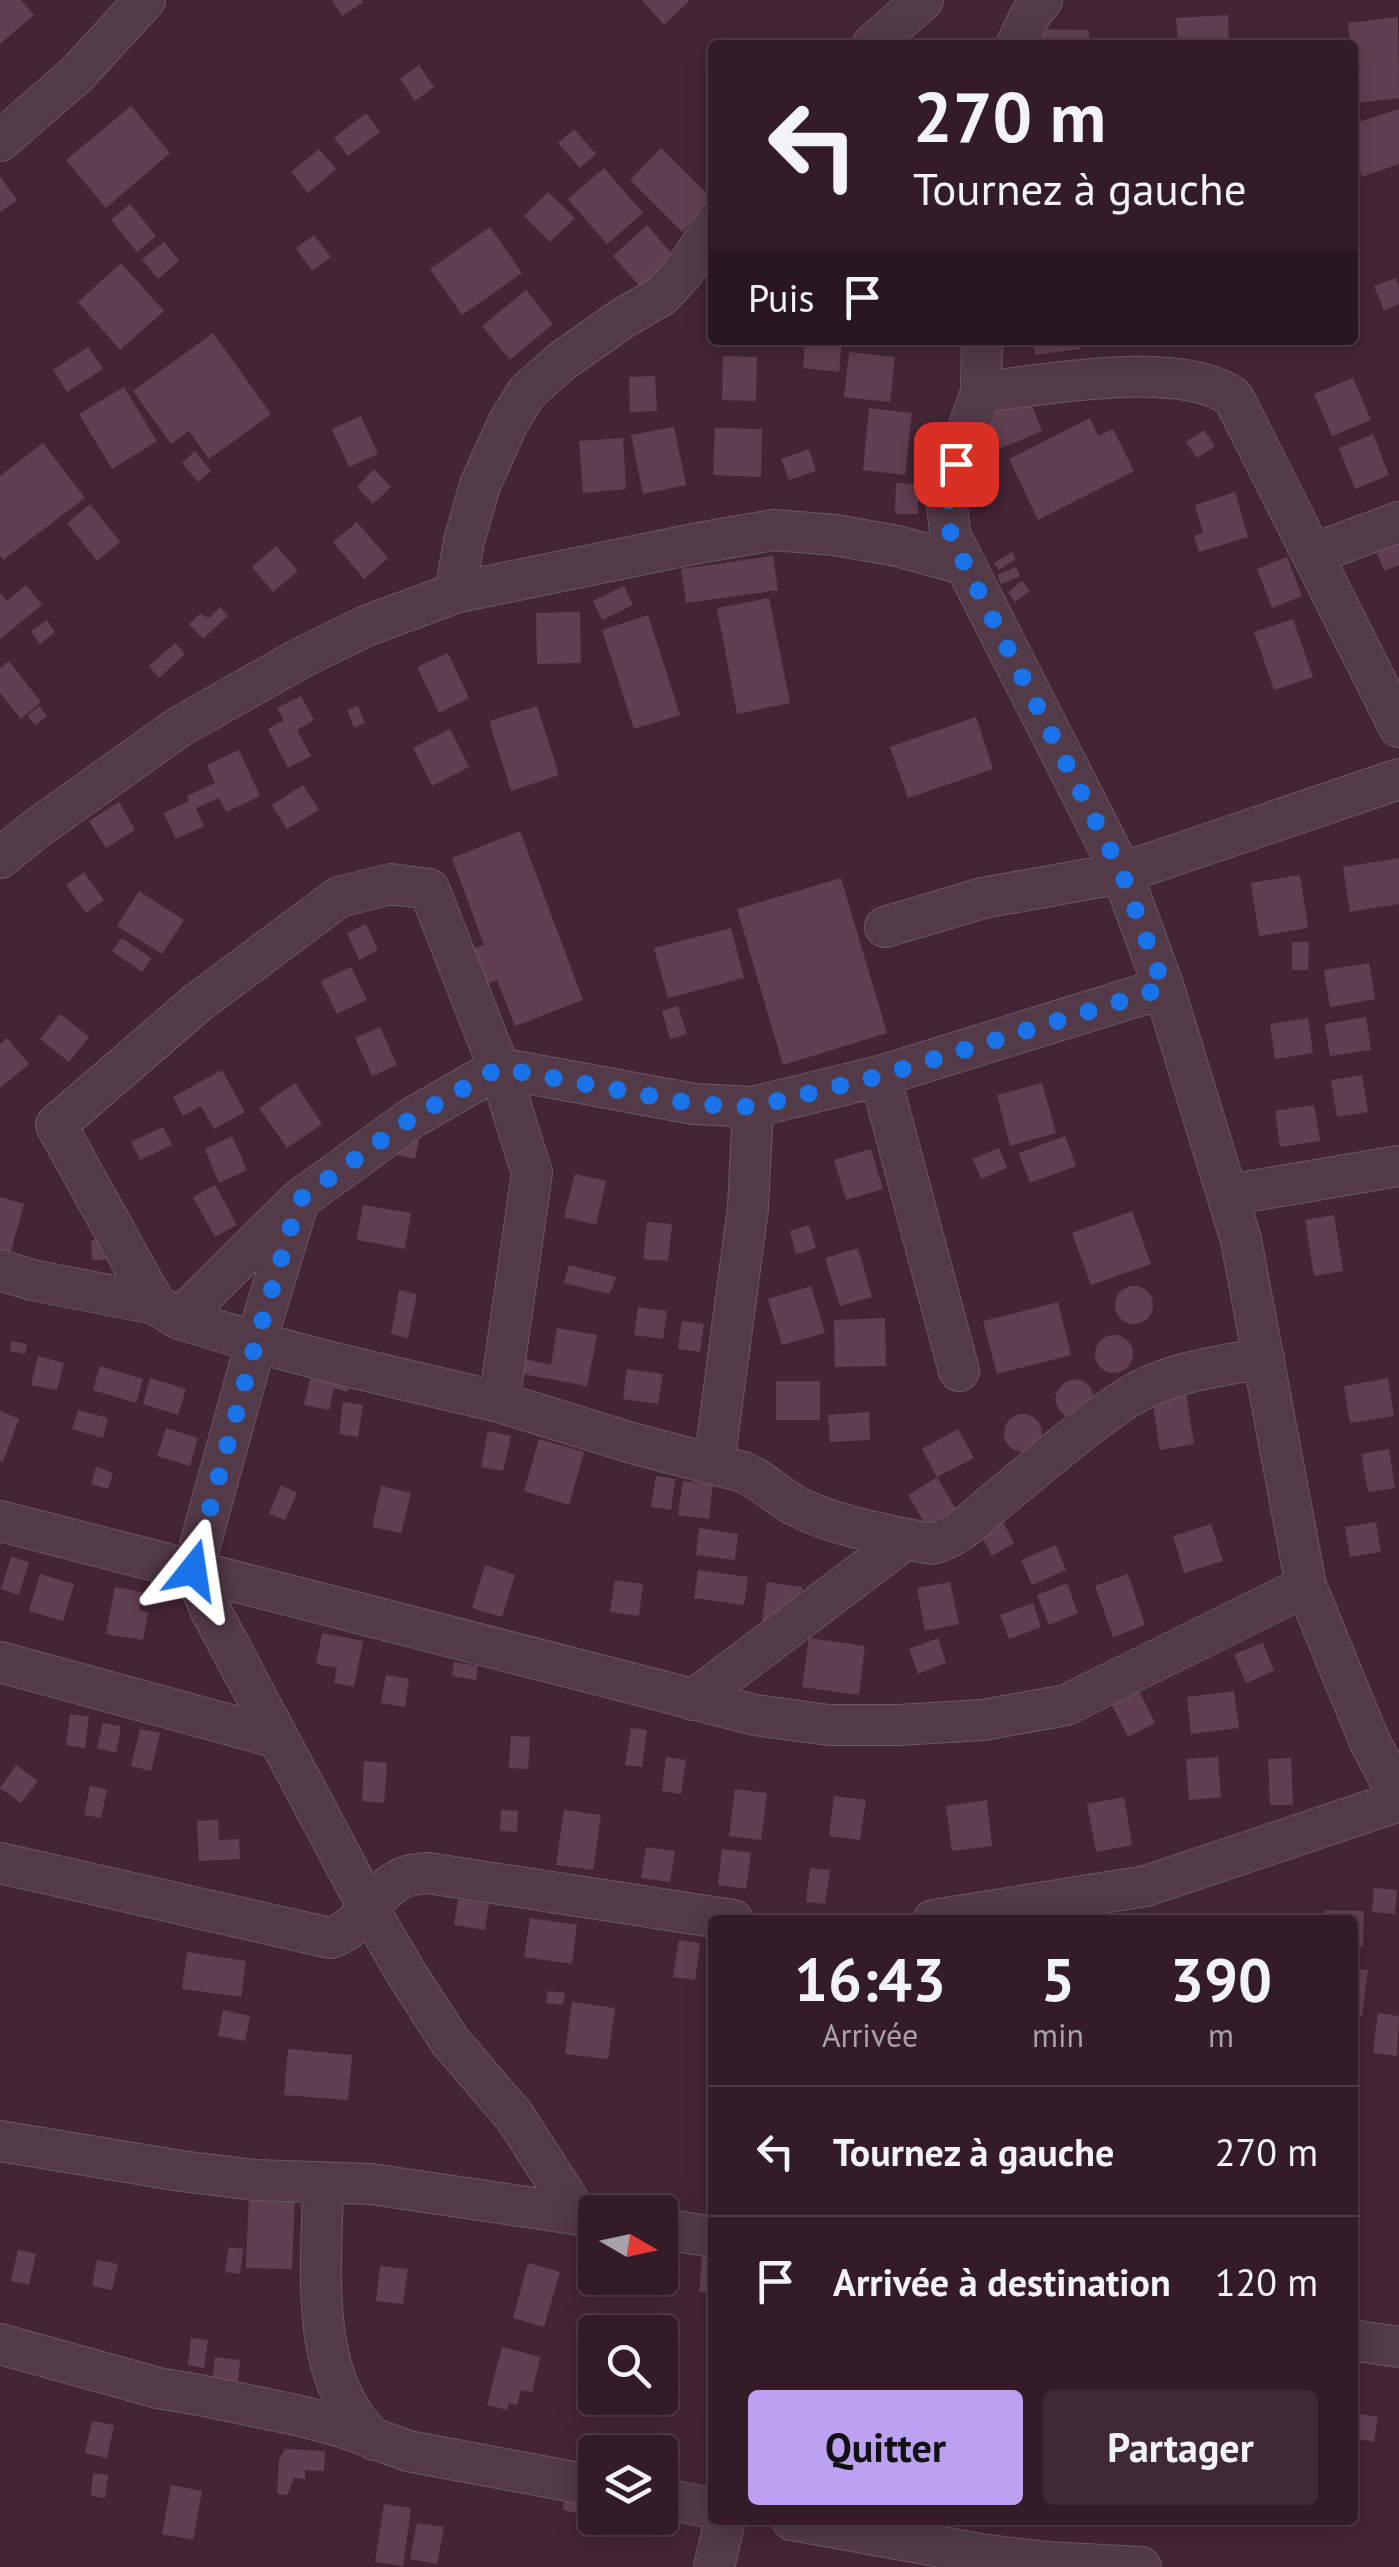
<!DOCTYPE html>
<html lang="fr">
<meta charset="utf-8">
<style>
:root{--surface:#331c28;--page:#3e2934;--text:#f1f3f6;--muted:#a9a1a8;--line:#4e3a45;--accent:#bca0f2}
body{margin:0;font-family:"PT Sans",sans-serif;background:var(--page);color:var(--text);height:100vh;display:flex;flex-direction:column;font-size:38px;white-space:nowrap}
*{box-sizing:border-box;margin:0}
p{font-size:32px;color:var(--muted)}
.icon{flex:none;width:55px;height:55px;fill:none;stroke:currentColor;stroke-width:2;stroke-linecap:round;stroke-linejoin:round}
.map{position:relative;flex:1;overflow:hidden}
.drawer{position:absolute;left:708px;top:1915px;width:650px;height:610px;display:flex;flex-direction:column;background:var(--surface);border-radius:10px;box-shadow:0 5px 25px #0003,0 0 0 2px var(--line)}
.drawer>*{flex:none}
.guide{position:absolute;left:708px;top:40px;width:650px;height:305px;border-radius:10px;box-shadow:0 5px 25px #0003,0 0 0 2px var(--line);background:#331c28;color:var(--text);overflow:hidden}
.needle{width:65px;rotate:99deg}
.controls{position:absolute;left:578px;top:2195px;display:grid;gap:20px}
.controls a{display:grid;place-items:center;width:100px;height:100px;border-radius:10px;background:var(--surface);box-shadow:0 5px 25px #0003,0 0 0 2px var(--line);font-size:50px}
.pin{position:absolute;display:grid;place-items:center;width:85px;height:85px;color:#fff;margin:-42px;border-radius:20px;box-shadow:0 5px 15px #0006}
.me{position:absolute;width:110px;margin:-55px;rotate:15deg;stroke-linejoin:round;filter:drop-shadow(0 0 8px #0008)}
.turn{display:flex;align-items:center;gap:35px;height:210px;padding:0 40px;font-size:45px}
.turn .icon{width:130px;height:130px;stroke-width:2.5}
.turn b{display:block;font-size:70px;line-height:85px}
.then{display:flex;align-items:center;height:95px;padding:0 40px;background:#0003;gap:20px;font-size:38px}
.eta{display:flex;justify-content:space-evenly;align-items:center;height:170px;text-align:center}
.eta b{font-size:60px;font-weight:700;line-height:70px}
.button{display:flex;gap:20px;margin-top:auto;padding:20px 40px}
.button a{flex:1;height:115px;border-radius:10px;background:var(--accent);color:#111;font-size:40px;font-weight:700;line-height:115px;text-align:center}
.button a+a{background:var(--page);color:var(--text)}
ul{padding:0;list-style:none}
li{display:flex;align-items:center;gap:30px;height:130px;padding:0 40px;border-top:2px solid var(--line)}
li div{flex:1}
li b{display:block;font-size:38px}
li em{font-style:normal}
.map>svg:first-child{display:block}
.building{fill:#613f52}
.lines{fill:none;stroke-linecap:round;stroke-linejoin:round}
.minor-casing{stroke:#6e5562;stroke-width:42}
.minor{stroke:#533a48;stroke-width:40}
.route{stroke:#1a73e8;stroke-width:18;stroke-dasharray:0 32.4}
</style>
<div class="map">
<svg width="1399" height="2567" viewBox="0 0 1399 2567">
<rect width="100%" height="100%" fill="#442536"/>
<path class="building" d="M0 0H21L34 15 0 44Z
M332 0H362L363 2 342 16Z
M642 0H690L664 25Z
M1228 15 1229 45H1178L1176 18Z
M1398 17 1399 98 1358 103 1352 45H1350L1348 23Z
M1023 29 1089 30V45H1023Z
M419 65 434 87 415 101 400 79Z
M131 106 170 153 106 208 66 160Z
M1399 109V164L1362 177 1352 148V124Z
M366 113 380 132 348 156 334 138Z
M574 129 596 154 580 168 558 143Z
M661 148 712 199 682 232 630 180Z
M319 149 336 169 308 193 291 172Z
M604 168 643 213 607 244 568 199Z
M0 176 17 200 0 212Z
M548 192 575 218 550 242 524 216Z
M130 204 156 236 137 252 111 220Z
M647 225 679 262 646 293 613 256Z
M490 227 522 273 462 315 430 269Z
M314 235 331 257 312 271 296 248Z
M164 242 179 261 158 279 142 259Z
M121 263 164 311 120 350 78 302Z
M1396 278 1399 287V304L1384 311 1374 286Z
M526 290 553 324 510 360 482 326Z
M213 333 271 414 209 459 189 431 171 444 133 391Z
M805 340H842L839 372 803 368Z
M1033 340H1079L1080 349 1035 355Z
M88 347 103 369 67 392 53 370Z
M849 352 895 357 890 402 844 397Z
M723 356 757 357 756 401 722 400Z
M655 376 657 411 630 412 629 377Z
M1353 378 1371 420 1332 436 1314 394Z
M124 387 157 441 112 469 79 414Z
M1028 396 1042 431 999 449 984 414Z
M869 408 912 413 905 475 863 470Z
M361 416 378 454 349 467 332 429Z
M1090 418 1098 436 1113 429 1134 471 1038 520 1009 459Z
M674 427 686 485 643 494 631 435Z
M715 428 762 429 761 477 713 475Z
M1204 430 1215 446 1197 458 1186 442Z
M1373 434 1389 475 1355 489 1339 448Z
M623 438 626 489 583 493 579 441Z
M43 443 85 498 3 560 0 556V476Z
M809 449 816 471 789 480 781 459Z
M195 451 211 471 198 482 182 463Z
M374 469 391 487 373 504 357 487Z
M896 483 918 484V514H895Z
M1235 492 1248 537 1199 552 1194 536 1203 533 1195 505Z
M90 504 120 542 97 561 67 523Z
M357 522 388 558 364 579 333 542Z
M1399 526V565L1384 571 1371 538Z
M276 546 298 571 273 592 252 567Z
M1012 552 1016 559 999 570 994 563Z
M773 556 778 590 686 603 681 569Z
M1287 557 1302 596 1272 608 1257 569Z
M1016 567 1020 576 1001 584 997 575Z
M1022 581 1030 591 1015 602 1008 592Z
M26 585 42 605 0 639V593L7 601Z
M624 586 633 605 602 620 593 601Z
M769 598 790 703 737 714 717 608Z
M220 607 228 616 203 639 189 624 200 614 209 618Z
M580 612 581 663 537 664 536 613Z
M648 615 680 715 634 729 602 630Z
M1293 619 1313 677 1274 690 1254 632Z
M47 620 55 632 40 644 31 631Z
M175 643 185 654 159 678 149 666Z
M448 653 469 698 439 713 417 667Z
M9 661 41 702 21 719 0 693V668Z
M301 696 314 720 297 730 311 756 288 768 268 729 284 720 277 708Z
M39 706 47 716 35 725 27 716Z
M358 706 365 723 354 728 347 710Z
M537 706 559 775 511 791 489 721Z
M976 717 993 769 908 798 890 747Z
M450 729 469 767 432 786 413 748Z
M239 750 260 796 226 812 219 798 196 808 204 826 176 839 164 813 189 801 187 796 215 783 207 765Z
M303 785 319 810 287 829 272 805Z
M119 802 135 830 106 848 89 821Z
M520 831 583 1000 515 1026 497 980 480 987 467 951 484 945 452 858Z
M1399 858V904L1350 912 1343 867Z
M84 872 104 900 86 913 66 885Z
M1300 875 1308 928 1259 936 1251 883Z
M841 878 887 1033 783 1065 737 909Z
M139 891 184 920 162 954 117 926Z
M366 924 378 950 359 960 347 933Z
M731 928 744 978 668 998 654 948Z
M122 938 151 958 142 972 112 951Z
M1292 942H1309L1308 970H1292Z
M1369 963 1375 999 1330 1007 1324 970Z
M351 967 367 1000 337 1014 321 981Z
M678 1006 687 1034 670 1039 662 1011Z
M60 1014 89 1037 69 1062 40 1039Z
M1366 1017 1371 1050 1330 1056 1325 1024Z
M1308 1018 1313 1053 1275 1059 1270 1024Z
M380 1027 397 1065 372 1076 355 1038Z
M7 1038 29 1064 0 1088V1044Z
M222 1070 245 1112 214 1129 201 1106 183 1116 173 1097Z
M1362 1075 1368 1112 1337 1117 1331 1080Z
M295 1083 322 1124 287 1148 259 1108Z
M1042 1083 1056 1133 1010 1146 997 1095Z
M1314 1105 1320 1141 1280 1147 1275 1111Z
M163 1127 172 1145 140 1160 131 1142Z
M232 1136 247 1170 219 1183 205 1149Z
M398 1136 419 1141 415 1159 393 1154Z
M1065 1136 1076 1166 1030 1183 1019 1153Z
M999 1148 1007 1168 981 1179 973 1159Z
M871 1149 883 1189 846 1200 834 1160Z
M575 1174 606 1181 596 1225 564 1217Z
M215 1185 237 1225 215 1237 193 1197Z
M0 1197 24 1204 9 1258 0 1256Z
M363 1205 411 1213 405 1249 357 1240Z
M1132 1211 1151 1264 1091 1285 1072 1233Z
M1334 1215 1343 1271 1314 1276 1305 1220Z
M647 1222 672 1224 668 1261 643 1259Z
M809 1225 816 1248 796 1254 790 1231Z
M112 1239 114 1259 92 1260 91 1240Z
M858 1248 872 1297 840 1306 825 1258Z
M569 1265 616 1277 613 1287 609 1294 564 1283Z
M1115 1305a19 19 0 1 1 38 0a19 19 0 1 1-38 0Z
M811 1286 825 1333 782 1345 768 1299Z
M399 1290 417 1294 408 1338 391 1334Z
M1058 1302 1071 1355 997 1374 983 1321Z
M638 1307 667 1311 663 1339 634 1335Z
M885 1318 886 1366 835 1367 834 1320Z
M682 1321 704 1324 700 1352 678 1349Z
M557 1328 597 1335 587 1386 523 1374 525 1359 551 1365Z
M1095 1354a19 19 0 1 1 38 0a19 19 0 1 1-38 0Z
M11 1341 27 1344 25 1354 10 1351Z
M38 1356 64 1363 57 1390 31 1385Z
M100 1366 143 1379 136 1403 93 1390Z
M313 1367 352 1376 348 1392 334 1388 329 1410 304 1405Z
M627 1369 663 1374 658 1404 623 1399Z
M150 1378 186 1389 178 1415 143 1404Z
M1388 1378 1394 1416 1350 1423 1344 1386Z
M1073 1379 1084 1381 1091 1388 1094 1398 1076 1418 1066 1417 1059 1410 1055 1400 1057 1391 1064 1383Z
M776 1381H820V1420H776Z
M1185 1387 1194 1444 1160 1450 1151 1393Z
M343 1402 363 1405 358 1437 339 1434Z
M78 1410 108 1418 103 1438 72 1429Z
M0 1411 19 1419 3 1462 0 1461Z
M869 1412 870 1440 830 1442 828 1415Z
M1004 1433a19 19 0 1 1 38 0a19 19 0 1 1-38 0Z
M166 1428 198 1438 190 1466 157 1456Z
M958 1429 974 1458 937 1477 922 1449Z
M488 1431 511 1436 503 1471 481 1467Z
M539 1439 584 1452 569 1505 524 1491Z
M1389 1449 1395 1488 1368 1492 1361 1454Z
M96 1467 113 1473 108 1489 91 1484Z
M656 1476 675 1479 671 1510 651 1507Z
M937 1477 957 1511 928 1529 908 1495Z
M683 1481 713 1484 709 1519 678 1515Z
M281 1485 297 1493 285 1520 269 1514Z
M381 1486 411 1493 401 1533 372 1527Z
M1001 1518 1014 1543 992 1556 978 1530Z
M1376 1522 1381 1552 1350 1557 1345 1527Z
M1211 1524 1223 1561 1184 1573 1173 1536Z
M699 1528 738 1534 735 1560 696 1555Z
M1056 1545 1066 1570 1032 1585 1021 1560Z
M11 1557 29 1562 19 1595 1 1589Z
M485 1565 515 1575 502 1617 472 1608Z
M698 1570 748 1577 744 1605 694 1598Z
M40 1574 74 1584 63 1621 29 1611Z
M1128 1574 1145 1625 1113 1637 1095 1586Z
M615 1580 643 1584 639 1616 610 1612Z
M767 1582 802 1587 797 1626 762 1621Z
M950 1582 959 1624 925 1631 917 1588Z
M1067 1583 1078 1613 1049 1625 1037 1595Z
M115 1587 142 1592 139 1610 148 1612 143 1640 106 1634Z
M1033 1603 1041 1627 1009 1639 1000 1615Z
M322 1633 363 1641 354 1687 334 1683 337 1668 316 1664Z
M809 1638 865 1646 859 1695 802 1687Z
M938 1638 946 1663 918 1674 909 1649Z
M1263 1643 1274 1671 1246 1683 1234 1654Z
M454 1662 478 1666 476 1680 452 1676Z
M386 1675 409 1679 405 1707 381 1703Z
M1136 1685 1155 1723 1128 1737 1109 1699Z
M1234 1691 1239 1728 1191 1734 1187 1697Z
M70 1714 89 1717 85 1748 66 1745Z
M103 1723 121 1726 116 1753 97 1748Z
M631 1728 647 1730 642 1767 625 1765Z
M140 1729 160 1733 151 1771 131 1766Z
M511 1736 530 1737 528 1769 509 1768Z
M666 1757 686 1760 681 1794 662 1791Z
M1218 1757 1221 1797 1189 1800 1186 1759Z
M1291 1758 1293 1805H1270L1268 1759Z
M364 1761 387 1763 384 1803 362 1801Z
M16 1765 38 1781 21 1803 0 1788Z
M90 1786 107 1790 101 1818 84 1815Z
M735 1789 767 1793 761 1840 729 1836Z
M834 1796 866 1800 860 1840 829 1836Z
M1124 1797 1132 1845 1096 1852 1087 1804Z
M987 1800 992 1846 952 1851 946 1806Z
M501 1810 518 1811 517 1832 500 1831Z
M564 1810 601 1815 593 1870 556 1865Z
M218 1820 219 1840 239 1839 240 1859 199 1861 197 1821Z
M646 1847 675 1851 670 1882 641 1878Z
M722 1849 751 1853 746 1889 718 1885Z
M810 1868 830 1870 825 1904 806 1902Z
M1374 1888 1397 1890 1395 1914 1372 1912Z
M458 1899 489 1904 485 1930 454 1925Z
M1325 1910 1364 1911 1363 1947H1352V1920H1324Z
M530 1918 577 1925 572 1964 524 1957Z
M679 1940 700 1943 695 1980 673 1977Z
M187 1952 246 1961 241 1997 182 1989Z
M1352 1968 1368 1970 1362 2016 1352 2015Z
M548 1991 565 1993 563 2005 546 2003Z
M572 2002 615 2008 608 2059 565 2054Z
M223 2010 250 2016 245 2041 218 2036Z
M1378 2013 1399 2016 1397 2056 1373 2053Z
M288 2049 352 2055 348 2100 284 2095Z
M249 2192 295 2194 292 2269 246 2268Z
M229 2247 243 2249 240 2274 225 2272Z
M703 2247 712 2248V2293L699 2292Z
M18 2250 36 2254 29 2285 11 2281Z
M97 2260 118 2264 112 2290 92 2286Z
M528 2263 560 2272 544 2327 513 2318Z
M380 2266 408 2269 403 2304 376 2301Z
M191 2338 208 2340 204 2368 188 2365Z
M502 2347 540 2357 532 2393 521 2390 517 2405 509 2403 507 2410 487 2405Z
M215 2357 240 2360 237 2392 211 2390Z
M1356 2413 1378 2417 1374 2442 1352 2438Z
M92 2421 114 2425 107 2458 85 2453Z
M285 2449 325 2451 324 2471 305 2470V2479L294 2478 287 2495 277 2494 279 2460Z
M93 2473 108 2475 105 2498 91 2496Z
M171 2485 202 2491 193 2540 162 2534Z
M565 2492 584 2495 581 2514 563 2510Z
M591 2493 595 2494V2518H611L610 2525 588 2522Z
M384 2504 411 2508 403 2566 375 2562Z
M417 2523 444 2527 437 2564 410 2559Z"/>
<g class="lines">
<g class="minor-casing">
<path id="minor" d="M872 45 923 0
M1016 45 1032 12 1042 0
M0 141 76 75 145 0
M982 340 981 392 956 463 947 507 951 537 1122 873 1164 988 1241 1240 1306 1586 1370 1742 1399 1797
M981 392C1047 385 1178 359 1233 397L1399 727
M1313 554 1399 522
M455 593 464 541 480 485 508 423 527 392 562 361 623 318 661 296 681 275 712 229
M0 858 36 829 179 727 301 658 366 626 455 593 693 544 773 530 835 535 897 546 966 565
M885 927 983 898 1122 873 1399 779
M880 1076 959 1371
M1228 1195 1399 1166
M299 1200 256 1342 193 1570 211 1611 239 1664 369 1909 406 1973 450 2041 515 2117 578 2215
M0 1270 32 1280 155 1304 179 1319 256 1342 330 1362 499 1402 635 1444 743 1472C764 1481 777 1496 796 1506 837 1527 888 1535 932 1544 959 1537 975 1518 996 1501 1037 1467 1080 1430 1124 1400 1166 1372 1216 1367 1264 1358
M155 1304 56 1125 197 1003 339 897 391 884 429 889 499 1068 532 1173 499 1402
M179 1319 299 1200 412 1118 499 1068 694 1104 753 1107 880 1076 1164 988
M714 1464 748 1208 753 1107
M0 1521 755 1715 829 1725H898L983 1720 1066 1705 1306 1586
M0 1662 278 1738
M693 1700 906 1539
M0 1863 330 1938C361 1929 371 1896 397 1881 406 1875 416 1874 428 1873L733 1920
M933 1920 1146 1886 1399 1801
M0 2141 181 2171 255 2180 371 2184 595 2217
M323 2183C322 2268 307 2376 374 2440
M660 2228 712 2237
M1352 2340 1399 2347
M0 2344 158 2388 205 2396 305 2417 345 2428 408 2451 595 2486
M660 2498 712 2508
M792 2520 980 2554 1047 2562 1141 2567
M714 2567 725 2520"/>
</g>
<use href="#minor" class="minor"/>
</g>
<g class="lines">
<path class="route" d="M193 1570 256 1342 299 1200 412 1118 499 1068 694 1104 753 1107 880 1076 1164 988 1122 873 951 537 947 508 956 464"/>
</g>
</svg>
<div class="controls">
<a><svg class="needle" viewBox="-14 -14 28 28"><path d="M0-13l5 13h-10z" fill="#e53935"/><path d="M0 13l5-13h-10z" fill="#a9a1a8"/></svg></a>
<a><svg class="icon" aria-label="search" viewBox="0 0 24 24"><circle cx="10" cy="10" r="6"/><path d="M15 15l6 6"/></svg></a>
<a><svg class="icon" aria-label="layers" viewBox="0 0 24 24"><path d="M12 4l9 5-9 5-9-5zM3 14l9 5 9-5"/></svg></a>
</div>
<div class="pin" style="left:956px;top:464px;background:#d93025"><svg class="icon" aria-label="arrive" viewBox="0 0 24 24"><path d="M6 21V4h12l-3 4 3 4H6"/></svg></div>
<svg class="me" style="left:193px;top:1570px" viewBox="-20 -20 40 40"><path d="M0-17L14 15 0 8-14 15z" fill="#1a73e8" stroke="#fff" stroke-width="4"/></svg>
<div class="guide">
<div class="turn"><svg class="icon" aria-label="left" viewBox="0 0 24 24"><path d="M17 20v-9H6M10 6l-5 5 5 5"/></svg><div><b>270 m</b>Tournez à gauche</div></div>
<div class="then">Puis<svg class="icon" aria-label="arrive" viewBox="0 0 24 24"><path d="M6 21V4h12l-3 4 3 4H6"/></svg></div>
</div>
<section class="drawer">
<div class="eta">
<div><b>16:43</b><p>Arrivée</p></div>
<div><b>5</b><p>min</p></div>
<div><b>390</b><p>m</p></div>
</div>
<ul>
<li><svg class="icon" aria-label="left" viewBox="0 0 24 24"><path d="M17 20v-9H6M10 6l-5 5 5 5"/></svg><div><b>Tournez à gauche</b></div><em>270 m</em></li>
<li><svg class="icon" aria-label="arrive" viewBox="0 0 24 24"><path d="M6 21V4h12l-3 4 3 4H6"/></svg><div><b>Arrivée à destination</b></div><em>120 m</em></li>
</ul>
<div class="button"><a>Quitter</a><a>Partager</a></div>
</section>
</div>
